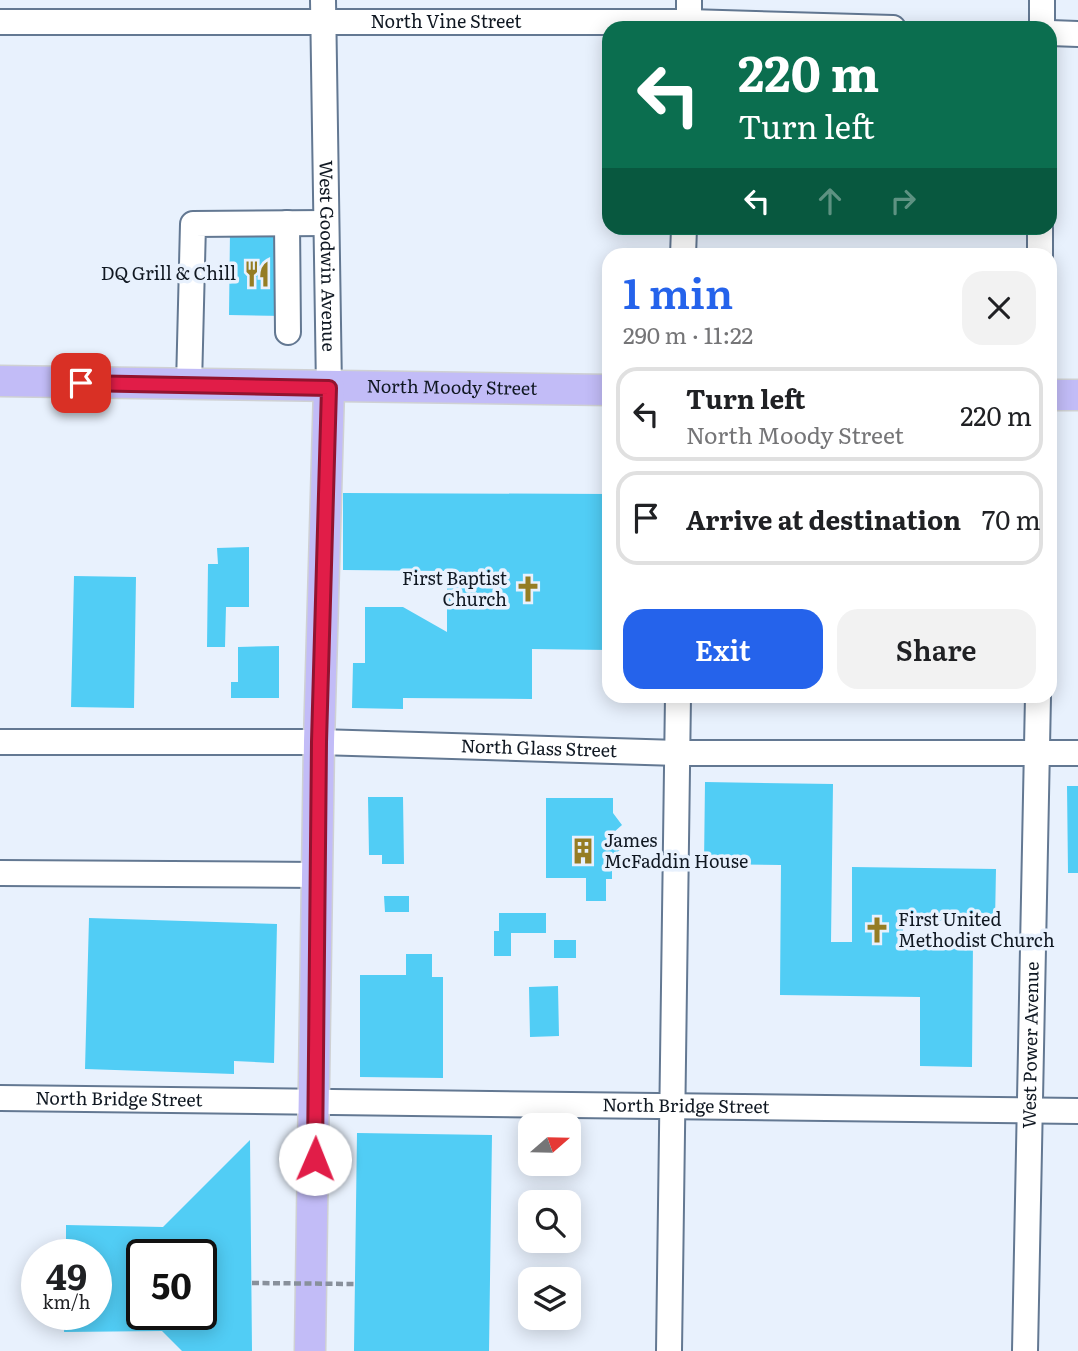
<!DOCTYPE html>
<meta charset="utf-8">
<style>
:root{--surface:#fff;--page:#f2f2f2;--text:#202124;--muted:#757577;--line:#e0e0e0;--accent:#2563eb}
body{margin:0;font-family:Literata,serif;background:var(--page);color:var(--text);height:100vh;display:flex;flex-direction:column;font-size:26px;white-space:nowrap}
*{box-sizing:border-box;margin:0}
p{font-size:23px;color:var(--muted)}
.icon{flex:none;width:38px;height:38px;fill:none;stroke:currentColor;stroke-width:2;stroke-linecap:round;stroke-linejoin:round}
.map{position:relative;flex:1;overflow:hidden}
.drawer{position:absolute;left:602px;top:248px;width:455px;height:455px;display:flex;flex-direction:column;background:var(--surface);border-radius:21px;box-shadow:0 4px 18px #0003}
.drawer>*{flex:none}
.top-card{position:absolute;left:602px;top:21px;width:455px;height:214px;border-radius:21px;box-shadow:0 4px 18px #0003;background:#0b6e4f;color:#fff;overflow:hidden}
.needle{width:46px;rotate:70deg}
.tools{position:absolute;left:518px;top:1113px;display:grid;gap:14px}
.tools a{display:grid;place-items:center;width:63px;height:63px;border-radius:14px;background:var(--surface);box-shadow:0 4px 18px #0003;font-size:35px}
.speed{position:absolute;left:21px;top:1239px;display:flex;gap:14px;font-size:35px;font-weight:700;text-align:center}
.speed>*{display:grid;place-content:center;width:91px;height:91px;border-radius:50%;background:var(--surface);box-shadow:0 4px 18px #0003;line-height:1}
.speed small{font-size:18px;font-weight:400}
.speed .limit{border:4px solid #111;border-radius:10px;background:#fff;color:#111}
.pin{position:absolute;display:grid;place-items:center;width:60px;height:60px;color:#fff;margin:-30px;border-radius:14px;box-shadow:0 4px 10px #0006}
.me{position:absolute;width:77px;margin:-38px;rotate:1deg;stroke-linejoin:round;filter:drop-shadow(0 0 5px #0008)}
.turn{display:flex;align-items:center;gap:24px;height:147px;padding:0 21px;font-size:32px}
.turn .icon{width:91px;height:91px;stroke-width:2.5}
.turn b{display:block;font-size:49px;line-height:60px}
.lanes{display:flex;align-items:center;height:66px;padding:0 21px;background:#0003;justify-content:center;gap:35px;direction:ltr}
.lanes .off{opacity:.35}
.round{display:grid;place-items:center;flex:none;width:74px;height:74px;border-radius:21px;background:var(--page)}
.overview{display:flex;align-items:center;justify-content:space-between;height:119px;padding:0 21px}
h1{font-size:42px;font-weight:600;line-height:52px;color:var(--accent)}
.action{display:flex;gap:14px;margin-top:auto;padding:14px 21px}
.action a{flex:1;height:80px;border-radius:21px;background:var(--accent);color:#fff;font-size:28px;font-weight:600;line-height:80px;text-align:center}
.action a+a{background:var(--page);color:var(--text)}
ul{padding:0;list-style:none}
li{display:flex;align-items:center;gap:21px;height:94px;margin:0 14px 10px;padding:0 7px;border:4px solid var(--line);border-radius:21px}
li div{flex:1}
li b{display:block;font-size:26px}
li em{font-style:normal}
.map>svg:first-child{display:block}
.building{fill:#51cdf5;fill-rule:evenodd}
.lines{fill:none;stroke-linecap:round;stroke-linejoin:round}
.minor-casing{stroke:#637892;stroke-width:28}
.major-casing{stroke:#cfd1d3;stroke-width:33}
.minor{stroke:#fff;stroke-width:24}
.major{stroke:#c2bcf7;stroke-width:30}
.path-bridge{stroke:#88909b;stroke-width:4.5;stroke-dasharray:7 3.5;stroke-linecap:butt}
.route-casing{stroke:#92132f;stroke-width:18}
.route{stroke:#e11d48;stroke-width:12}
.labels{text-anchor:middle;stroke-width:7;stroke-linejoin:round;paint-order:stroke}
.street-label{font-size:18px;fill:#101822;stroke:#e8f1fd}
.poi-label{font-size:18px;fill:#101822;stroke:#e8f1fd;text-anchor:end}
</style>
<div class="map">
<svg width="1078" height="1351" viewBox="0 0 1078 1351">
<rect width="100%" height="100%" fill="#e8f1fd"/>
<path class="building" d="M230 232 285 234 284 316 229 315Z
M343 493 609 494V650L532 649V699L403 698V709L352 708 353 663H365V607H403L447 632V571L343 570Z
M249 547V607H226L225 647H207L208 564H218L217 548Z
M74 576 136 577 134 708 71 707Z
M279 646V698H231V682H238V647Z
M705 782 833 784 831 942H852V867L996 869 995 921 903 920V939L973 940 972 1067 920 1066V997L780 995 781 865 704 864Z
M1067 786H1078V873H1068Z
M368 797H403L404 864H382V855H369Z
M546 798H613V813L622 825 614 832 613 840 622 848 612 857V879H606V901H586V878H546Z
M384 896H409V912H385Z
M499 913H546V933H511V956H494V931H499Z
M89 918 277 924 274 1063 234 1061V1074L85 1069Z
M554 940H576V958H554Z
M406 954H432V977H443V1078L360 1077V975H406Z
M558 986 559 1036 530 1037 529 987Z
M357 1133 492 1135 489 1351H354Z
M250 1140 252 1351H182L162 1331 64 1332 65 1314H96V1255H66V1225L163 1227ZM142 1255H201V1314H142Z"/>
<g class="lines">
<g class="minor-casing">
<g id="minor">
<path id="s1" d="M323 0 329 388"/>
<path id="s2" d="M0 22H689L893 28"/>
<path d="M689 28V0"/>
<path d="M1042 28V0"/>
<path d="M1050 33 1078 34"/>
<path d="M287 223 288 332"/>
<path d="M683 256 684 228"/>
<path d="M1040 256V228"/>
<path d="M189 385 193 224 326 223"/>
<path id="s3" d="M0 742H319L678 753H1078"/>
<path d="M0 873 318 875"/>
<path id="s4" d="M0 1098 1078 1111"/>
<path d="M669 1351 678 696"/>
<path id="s5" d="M1025 1351 1038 696"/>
</g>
</g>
<g class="major-casing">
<g id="major">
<path id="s6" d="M0 381 609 390"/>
<path d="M1050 395H1078"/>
<path d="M310 1351 319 742 329 388"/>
</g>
</g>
<use href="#minor" class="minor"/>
<use href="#major" class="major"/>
<path class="path-bridge" d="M252 1283 355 1284"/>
</g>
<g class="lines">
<g class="route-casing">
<path id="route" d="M81 383 329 388 319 742 315 1159"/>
</g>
<use href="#route" class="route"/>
</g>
<defs>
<g id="restaurant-bare" transform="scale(2.1)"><path d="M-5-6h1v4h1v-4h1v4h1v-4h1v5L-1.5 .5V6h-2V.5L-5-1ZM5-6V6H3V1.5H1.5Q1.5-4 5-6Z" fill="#957d24" stroke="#e8f1fd" stroke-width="2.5" paint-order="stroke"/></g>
<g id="church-bare" transform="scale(2.1)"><path d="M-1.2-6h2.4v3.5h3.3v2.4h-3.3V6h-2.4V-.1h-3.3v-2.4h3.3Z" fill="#957d24" stroke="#e8f1fd" stroke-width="2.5" paint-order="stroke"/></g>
<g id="building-bare" transform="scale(2.1)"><path d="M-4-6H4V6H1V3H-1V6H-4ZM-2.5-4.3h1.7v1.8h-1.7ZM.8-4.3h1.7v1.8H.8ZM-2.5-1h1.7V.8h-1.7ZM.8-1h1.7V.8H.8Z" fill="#957d24" stroke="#e8f1fd" stroke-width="2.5" paint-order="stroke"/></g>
</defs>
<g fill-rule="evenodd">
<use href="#restaurant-bare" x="257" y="274"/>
<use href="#church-bare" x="528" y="589"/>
<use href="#building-bare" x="583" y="851"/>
<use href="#church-bare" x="877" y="930"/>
</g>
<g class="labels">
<g class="street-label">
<text dy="6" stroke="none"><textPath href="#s2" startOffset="446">North Vine Street</textPath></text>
<text dy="6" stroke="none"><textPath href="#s1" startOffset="256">West Goodwin Avenue</textPath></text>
<text dy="6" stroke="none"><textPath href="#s6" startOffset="452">North Moody Street</textPath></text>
<text dy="6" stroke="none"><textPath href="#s3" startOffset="539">North Glass Street</textPath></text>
<text dy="6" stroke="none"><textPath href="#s5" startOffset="306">West Power Avenue</textPath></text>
<text dy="6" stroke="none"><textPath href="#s4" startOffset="119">North Bridge Street</textPath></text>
<text dy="6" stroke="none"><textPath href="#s4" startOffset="686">North Bridge Street</textPath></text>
</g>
<g class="poi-label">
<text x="236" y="280">DQ Grill &amp; Chill</text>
<text x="507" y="585">First Baptist<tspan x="507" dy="21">Church</tspan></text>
<text x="604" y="847" text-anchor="start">James<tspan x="604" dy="21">McFaddin House</tspan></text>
<text x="898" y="926" text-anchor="start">First United<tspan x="898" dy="21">Methodist Church</tspan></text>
</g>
</g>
</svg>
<div class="tools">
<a><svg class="needle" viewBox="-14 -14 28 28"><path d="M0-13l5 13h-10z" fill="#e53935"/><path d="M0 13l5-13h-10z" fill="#757577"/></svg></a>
<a><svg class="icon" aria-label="search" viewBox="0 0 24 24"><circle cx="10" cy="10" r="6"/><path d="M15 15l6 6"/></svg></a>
<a><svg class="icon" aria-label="layers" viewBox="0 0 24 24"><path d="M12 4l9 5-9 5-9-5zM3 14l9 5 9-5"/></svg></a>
</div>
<div class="speed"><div>49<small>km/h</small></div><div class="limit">50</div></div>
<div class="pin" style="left:81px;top:383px;background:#d93025"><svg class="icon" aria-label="arrive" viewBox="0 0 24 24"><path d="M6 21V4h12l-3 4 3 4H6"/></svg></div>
<svg class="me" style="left:315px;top:1159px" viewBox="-20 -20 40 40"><circle r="19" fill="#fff"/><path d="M0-13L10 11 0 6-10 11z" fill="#e11d48"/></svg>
<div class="top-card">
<div class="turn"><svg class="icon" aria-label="left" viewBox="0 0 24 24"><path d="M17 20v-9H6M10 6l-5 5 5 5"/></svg><div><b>220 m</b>Turn left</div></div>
<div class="lanes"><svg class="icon" aria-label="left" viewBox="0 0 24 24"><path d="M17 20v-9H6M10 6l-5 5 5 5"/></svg><svg class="icon off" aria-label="ahead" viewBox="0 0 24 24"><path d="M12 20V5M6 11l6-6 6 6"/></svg><svg class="icon off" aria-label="right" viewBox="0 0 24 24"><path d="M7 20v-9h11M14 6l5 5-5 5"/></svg></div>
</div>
<section class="drawer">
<div class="overview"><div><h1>1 min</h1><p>290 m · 11:22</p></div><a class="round"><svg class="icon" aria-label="close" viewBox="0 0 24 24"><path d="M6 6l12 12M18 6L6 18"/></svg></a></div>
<ul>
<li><svg class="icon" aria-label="left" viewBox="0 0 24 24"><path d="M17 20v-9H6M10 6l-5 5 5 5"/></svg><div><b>Turn left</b><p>North Moody Street</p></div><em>220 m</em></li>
<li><svg class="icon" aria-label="arrive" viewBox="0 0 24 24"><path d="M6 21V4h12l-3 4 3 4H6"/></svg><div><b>Arrive at destination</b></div><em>70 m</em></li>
</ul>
<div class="action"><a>Exit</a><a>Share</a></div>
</section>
</div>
